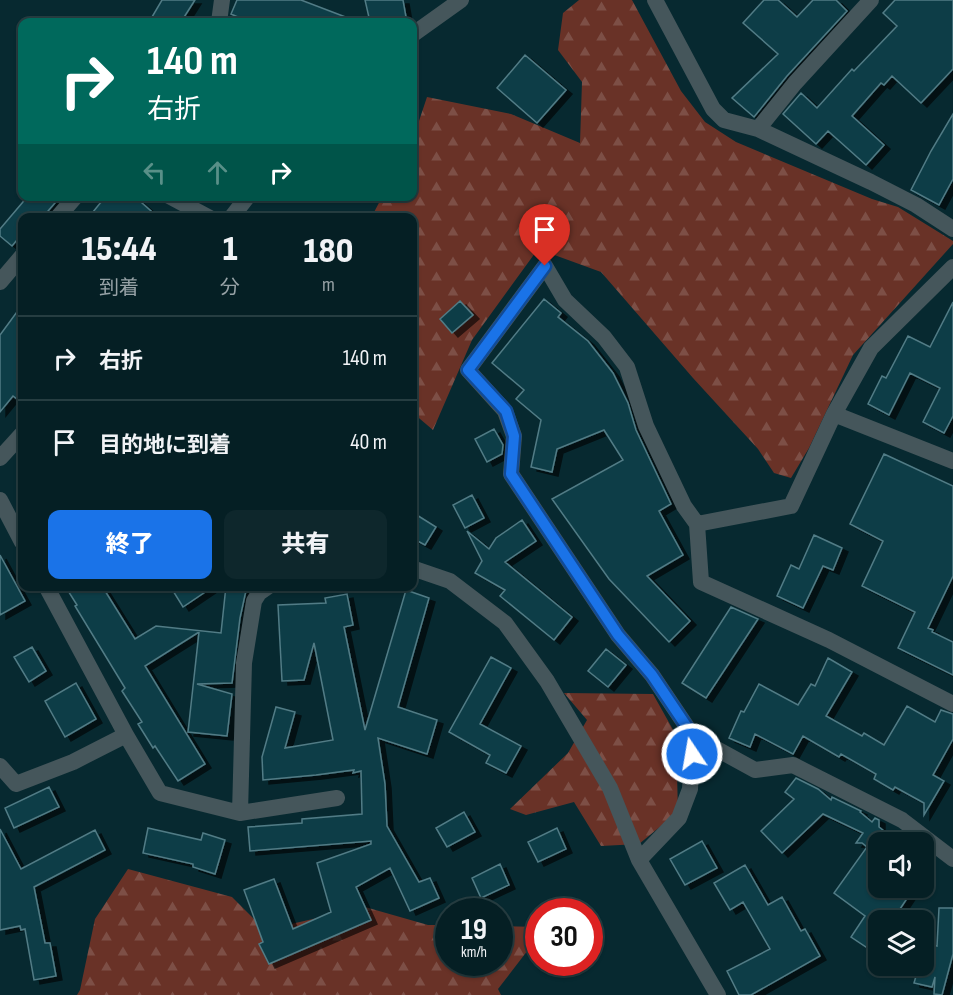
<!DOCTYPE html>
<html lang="ja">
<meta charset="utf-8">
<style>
:root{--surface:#051f24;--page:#0e272c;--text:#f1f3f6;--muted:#97a2a6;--line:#263d41;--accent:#1a73e8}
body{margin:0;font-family:"Sofia Sans Condensed","Noto Sans JP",sans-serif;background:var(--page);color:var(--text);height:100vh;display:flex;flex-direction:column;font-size:22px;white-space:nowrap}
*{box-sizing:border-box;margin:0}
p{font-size:20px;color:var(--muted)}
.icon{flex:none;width:33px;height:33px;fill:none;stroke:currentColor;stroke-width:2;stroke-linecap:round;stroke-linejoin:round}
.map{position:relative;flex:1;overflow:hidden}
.sheet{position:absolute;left:18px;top:213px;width:399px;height:378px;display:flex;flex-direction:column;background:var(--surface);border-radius:12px;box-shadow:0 2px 4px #0004,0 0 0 2px var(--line)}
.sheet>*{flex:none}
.guide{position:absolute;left:18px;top:18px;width:399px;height:183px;border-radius:12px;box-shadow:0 2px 4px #0004,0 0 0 2px var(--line);background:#00695c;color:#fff;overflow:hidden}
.fabs{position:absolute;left:868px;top:832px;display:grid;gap:12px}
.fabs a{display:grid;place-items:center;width:66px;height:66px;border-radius:12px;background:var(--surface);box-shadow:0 2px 4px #0004,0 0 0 2px var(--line);font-size:30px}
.speed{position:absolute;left:435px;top:898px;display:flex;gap:12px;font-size:30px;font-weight:700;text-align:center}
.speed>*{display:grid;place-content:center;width:78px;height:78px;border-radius:50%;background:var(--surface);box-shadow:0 2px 4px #0004,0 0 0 2px var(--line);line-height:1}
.speed small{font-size:15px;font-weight:400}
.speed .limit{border:9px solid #d22;background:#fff;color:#111}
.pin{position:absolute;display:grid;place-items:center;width:51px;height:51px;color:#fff;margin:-62px -26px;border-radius:50% 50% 50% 0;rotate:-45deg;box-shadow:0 0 6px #0007}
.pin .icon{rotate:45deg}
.me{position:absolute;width:66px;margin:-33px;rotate:348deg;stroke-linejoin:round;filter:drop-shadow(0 0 4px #0008)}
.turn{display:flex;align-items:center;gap:21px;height:126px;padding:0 30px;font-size:27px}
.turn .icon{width:78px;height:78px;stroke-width:2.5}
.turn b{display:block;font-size:42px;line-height:51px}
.lanes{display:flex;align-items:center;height:57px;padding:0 30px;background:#0003;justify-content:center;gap:30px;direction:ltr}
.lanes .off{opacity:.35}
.eta{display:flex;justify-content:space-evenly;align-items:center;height:102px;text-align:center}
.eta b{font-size:36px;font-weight:800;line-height:42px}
.action{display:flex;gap:12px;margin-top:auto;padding:12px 30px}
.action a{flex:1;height:69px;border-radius:12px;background:var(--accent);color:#fff;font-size:24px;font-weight:800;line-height:69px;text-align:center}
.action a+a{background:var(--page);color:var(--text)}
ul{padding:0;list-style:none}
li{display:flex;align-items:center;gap:18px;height:84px;padding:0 30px;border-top:2px solid var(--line)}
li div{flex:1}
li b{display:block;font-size:22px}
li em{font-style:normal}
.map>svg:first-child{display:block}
.forest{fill:url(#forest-firs)}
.building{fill:#113e47;stroke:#517c86;stroke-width:1.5;filter:url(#shadow)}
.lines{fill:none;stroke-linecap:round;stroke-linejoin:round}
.minor{stroke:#45565b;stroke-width:16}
.route-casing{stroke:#114b97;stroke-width:15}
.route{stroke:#1a73e8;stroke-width:10}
</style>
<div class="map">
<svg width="953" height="995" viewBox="0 0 953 995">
<defs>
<pattern id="forest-firs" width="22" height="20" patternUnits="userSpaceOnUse" patternTransform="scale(1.5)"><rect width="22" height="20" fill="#693227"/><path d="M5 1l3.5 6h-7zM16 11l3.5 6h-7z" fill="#7d4f46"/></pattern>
<filter id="shadow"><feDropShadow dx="6" dy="4" stdDeviation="0" flood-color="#0009"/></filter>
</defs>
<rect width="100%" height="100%" fill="#072930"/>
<path class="forest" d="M579 0H632L681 91 705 122 736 142 872 199 898 207 953 241V244L853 355 809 448 791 478 774 473 758 449 693 378 601 272 538 249 472 340 433 430 413 413 412 218H371L382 197 412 196 413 139 427 97 511 114 580 143 582 82 558 50 563 13Z
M564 693 653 694 676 735 678 812 639 844 601 846 574 802 526 815 510 809 568 753 587 720Z
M128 869 232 897 265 930 365 907 428 925H448V963H500V926L538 927V937L498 989 501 995H77L80 990 95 919Z"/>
<path class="building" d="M162 0H195L181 22H149Z
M237 0H301L356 21 249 22 231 14Z
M365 0H403L406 17 370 22Z
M764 0H778L797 17 813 0H836L847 11 787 76 754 117 732 98 778 54 743 23Z
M895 0H953V69L921 103 892 76 884 85 881 83 852 116 884 145 866 165 828 131 816 144 783 114 801 93 817 108 852 69 854 71 897 26 883 13Z
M525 55 566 90 537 123 497 88Z
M953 114V179L939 205 911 190 931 151Z
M28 196H61L42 218H22V234L12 246 0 236V229Z
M106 196H134L159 218H88Z
M544 299 561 313 558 317 588 341 613 373 628 403 636 430 671 504 659 511 683 555 647 576 690 621 669 642 609 579 552 499 623 460 604 430 557 449 552 472 531 467 541 420 516 399 524 390 492 363Z
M460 301 473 315 452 333 440 319Z
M953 302V416L944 433 923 422 940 388 910 373 889 415 868 404 882 376 886 378 908 336 930 347Z
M22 305V403L13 396 0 412V335Z
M494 429 503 445 502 454 487 462 475 439Z
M884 454 953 486V576L928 628 933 630 932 632 953 642V675L898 648 915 612 862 586 883 541 850 524Z
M472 495 484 518 465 528 453 505Z
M412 512 436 527 425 545 412 538Z
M522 520 536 541 505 562 572 617 554 640 500 596 505 590 475 573 482 561 467 531 489 549 496 538Z
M814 535 842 548 833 570 823 566 803 608 777 596 791 565 799 569Z
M0 555 25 601 0 615Z
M65 586H102L135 639 156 626 221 633 226 586H247L240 618 232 683 197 684 232 694 227 736 188 732 199 632 145 666 205 764 178 781 155 746 153 748 138 724 142 722 122 691 125 688 75 606 77 605Z
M170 586H214L183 607Z
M406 590 429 598 398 707 437 720 427 754 378 738 385 784 387 826 419 882 430 878 439 898 410 911 390 868 356 887 371 920 269 964 259 944 263 942 244 890 274 879 293 929 331 912 317 863 371 844V841L250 851 248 827 302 823V819L362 814 361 771 353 773 354 770 316 775 263 780 262 757 276 707 295 712 285 748 333 740 314 643 304 680 282 681 278 605 326 603 325 598 347 594 353 625 344 627 365 730Z
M731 607 758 619 706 698 682 683Z
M32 647 46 671 29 682 14 657Z
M606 649 626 665 608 687 588 671Z
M491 657 511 668 480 724 521 746 506 773 486 763 490 755 449 732Z
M828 658 852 672 826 716 862 736 864 733 884 745 907 706 935 722 941 710 953 714V739L933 775 944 781 924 815V803L895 787 893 790 874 779 876 774 841 754 839 757 803 736 793 754 755 734 750 747 729 738 741 711 744 712 759 684 798 705 811 684 815 686Z
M76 683 96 719 65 737 45 701Z
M796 778 818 789 831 800 832 797 861 811 860 812 872 822 875 818 879 820V827L899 843H879V888H914L892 921H879V941L872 951 851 937 865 916 834 893 867 847 862 843H856L863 833 823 814 782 853 761 831 794 799 785 792Z
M49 787 59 807 14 828 5 808Z
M464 812 475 832 447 847 436 828Z
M148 828 201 840 203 833 225 840 215 874 193 867V864L143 853Z
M557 828 566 849 538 862 528 842Z
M0 829 21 869 95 830 105 850 34 887 45 943H50L56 976 34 980 25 929 21 930 20 926 0 930Z
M702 841 717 868 685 885 670 859Z
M500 864 509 885 481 898 472 878Z
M745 865 768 905 782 897 801 931 805 929 820 956 751 995H739L727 971 770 949 743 902 730 910 714 883Z
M939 908H953V954L942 995 934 994 935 977 932 987 914 983 919 966H924V943L937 946Z"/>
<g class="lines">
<path class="minor" d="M655 0 713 109 724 120 758 129 871 182 916 205 953 229
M219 22 222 0
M412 35 461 0
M758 129 795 83 871 0
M169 196 210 218
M57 218 76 196
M231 218 248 196
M0 282 22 256
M834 414 953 461
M0 458 22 434
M0 500 22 542
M697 524 701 582 829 640 953 704
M412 568 450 581 505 623 547 681 610 788 639 860 718 995
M46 586 126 735 160 793 240 813 337 798
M693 736 755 770 793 765 902 820 953 859
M0 766 16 784 73 762 126 735
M240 813 244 663 254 601 259 593 269 586
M639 860 679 818 690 789 693 736 652 675 618 635 511 474 514 436 505 411 468 370 545 266 565 300 604 337 627 367 646 426 684 506 697 524 791 506 834 414 871 348 953 267"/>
</g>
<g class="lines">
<g class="route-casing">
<path id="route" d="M545 266 468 370 506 411 514 436 511 474 618 635 652 675 693 736 692 754"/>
</g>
<use href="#route" class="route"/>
</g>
</svg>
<div class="fabs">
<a><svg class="icon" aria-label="sound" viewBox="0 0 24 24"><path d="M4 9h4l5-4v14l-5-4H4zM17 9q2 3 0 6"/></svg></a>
<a><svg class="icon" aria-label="layers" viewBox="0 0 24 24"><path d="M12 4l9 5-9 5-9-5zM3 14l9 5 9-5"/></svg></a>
</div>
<div class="speed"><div>19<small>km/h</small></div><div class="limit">30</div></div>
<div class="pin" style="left:545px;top:266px;background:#d93025"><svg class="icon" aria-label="arrive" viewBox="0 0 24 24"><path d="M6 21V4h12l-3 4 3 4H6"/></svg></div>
<svg class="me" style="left:692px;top:754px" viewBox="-20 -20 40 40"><circle r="17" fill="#1a73e8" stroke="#fff" stroke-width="3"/><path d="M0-11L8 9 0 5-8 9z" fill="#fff"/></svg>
<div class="guide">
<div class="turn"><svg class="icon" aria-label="right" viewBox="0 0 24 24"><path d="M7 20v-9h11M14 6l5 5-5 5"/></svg><div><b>140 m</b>右折</div></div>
<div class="lanes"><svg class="icon off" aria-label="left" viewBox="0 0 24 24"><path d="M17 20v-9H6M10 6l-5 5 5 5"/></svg><svg class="icon off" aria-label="ahead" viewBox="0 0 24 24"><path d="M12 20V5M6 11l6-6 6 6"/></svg><svg class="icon" aria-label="right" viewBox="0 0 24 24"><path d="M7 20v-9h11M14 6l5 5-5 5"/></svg></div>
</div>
<section class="sheet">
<div class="eta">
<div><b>15:44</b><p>到着</p></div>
<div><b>1</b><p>分</p></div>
<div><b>180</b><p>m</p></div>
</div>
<ul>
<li><svg class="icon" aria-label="right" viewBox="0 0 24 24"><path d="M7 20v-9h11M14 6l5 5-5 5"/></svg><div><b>右折</b></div><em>140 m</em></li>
<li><svg class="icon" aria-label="arrive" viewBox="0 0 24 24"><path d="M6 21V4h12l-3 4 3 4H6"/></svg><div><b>目的地に到着</b></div><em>40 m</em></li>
</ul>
<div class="action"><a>終了</a><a>共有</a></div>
</section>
</div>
